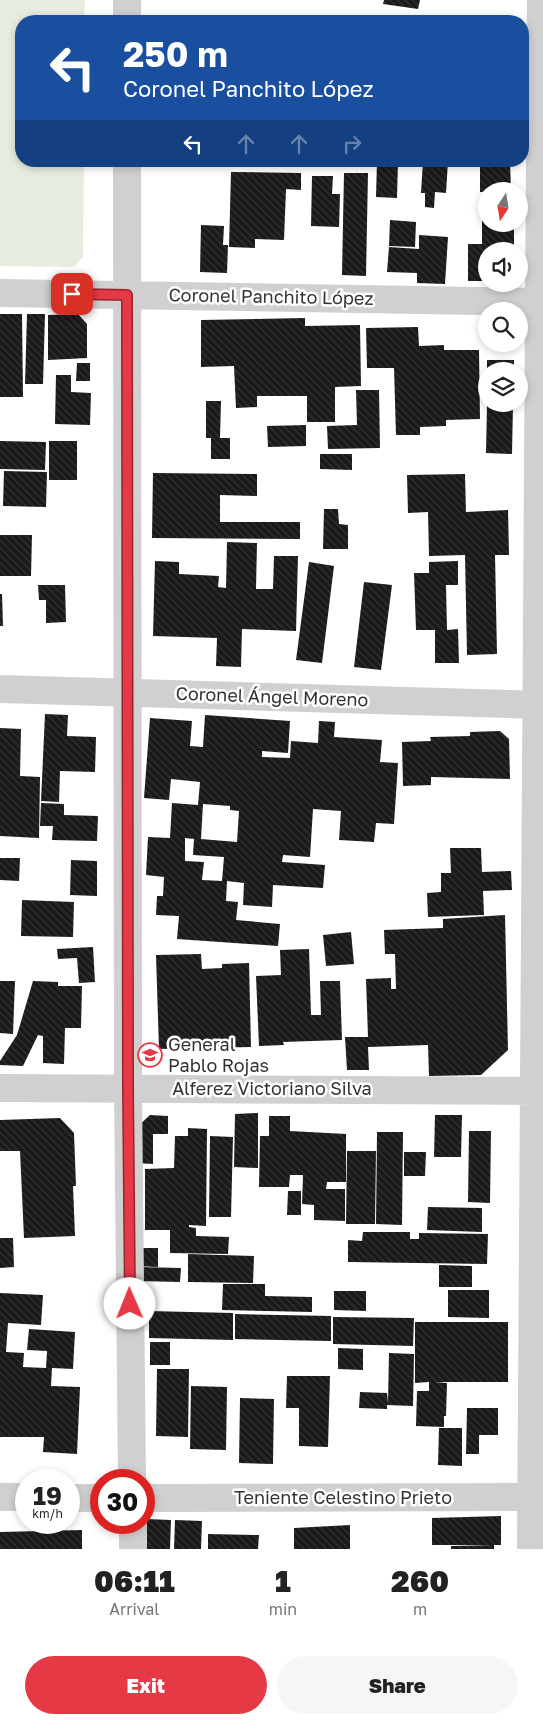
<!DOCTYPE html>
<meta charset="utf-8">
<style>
:root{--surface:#fff;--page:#f6f6f6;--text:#222;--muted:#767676;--accent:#e63946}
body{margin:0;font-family:"Golos Text",sans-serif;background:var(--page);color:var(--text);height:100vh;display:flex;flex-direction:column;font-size:19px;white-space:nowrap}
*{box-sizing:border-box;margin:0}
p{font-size:16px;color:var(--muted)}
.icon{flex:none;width:28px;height:28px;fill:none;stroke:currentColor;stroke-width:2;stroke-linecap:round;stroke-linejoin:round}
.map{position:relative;height:1549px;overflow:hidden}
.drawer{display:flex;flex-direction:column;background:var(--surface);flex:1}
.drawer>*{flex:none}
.banner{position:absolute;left:15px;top:15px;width:514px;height:152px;border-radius:20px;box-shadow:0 2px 8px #0003;background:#1a4fa0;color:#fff;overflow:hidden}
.needle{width:32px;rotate:192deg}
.tools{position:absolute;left:478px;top:182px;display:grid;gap:10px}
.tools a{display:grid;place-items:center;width:50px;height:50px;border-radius:50%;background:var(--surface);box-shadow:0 2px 8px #0003;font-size:25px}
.speed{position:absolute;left:15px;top:1469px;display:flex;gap:10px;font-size:25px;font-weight:700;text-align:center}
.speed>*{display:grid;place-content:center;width:65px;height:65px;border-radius:50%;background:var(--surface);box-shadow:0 2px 8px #0003;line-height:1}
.speed small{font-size:12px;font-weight:400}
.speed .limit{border:8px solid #d22;background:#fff;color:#111}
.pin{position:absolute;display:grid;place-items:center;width:42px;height:42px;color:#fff;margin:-21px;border-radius:10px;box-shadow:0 2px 8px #0006}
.me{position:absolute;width:55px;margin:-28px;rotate:359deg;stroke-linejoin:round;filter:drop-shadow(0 0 4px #0008)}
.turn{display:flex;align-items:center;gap:18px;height:105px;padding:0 25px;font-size:22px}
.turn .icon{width:65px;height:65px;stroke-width:2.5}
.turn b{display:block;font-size:35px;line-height:42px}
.lanes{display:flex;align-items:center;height:48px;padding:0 25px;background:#0003;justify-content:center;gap:25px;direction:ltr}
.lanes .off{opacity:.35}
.eta{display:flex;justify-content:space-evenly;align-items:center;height:85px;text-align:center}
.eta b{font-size:30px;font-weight:800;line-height:35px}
.cta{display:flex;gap:10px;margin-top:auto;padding:10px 25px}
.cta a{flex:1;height:58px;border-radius:30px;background:var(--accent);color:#fff;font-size:20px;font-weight:800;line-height:58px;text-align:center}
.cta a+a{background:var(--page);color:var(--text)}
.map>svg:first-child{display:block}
.green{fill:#e6ecdf}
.building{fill:url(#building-back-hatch);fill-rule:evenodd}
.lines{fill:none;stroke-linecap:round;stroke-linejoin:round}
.minor{stroke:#d0d0d0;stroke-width:28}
.route-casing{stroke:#96252e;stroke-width:12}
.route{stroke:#e63946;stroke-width:9}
.labels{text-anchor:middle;stroke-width:5;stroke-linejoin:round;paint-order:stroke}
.street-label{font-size:18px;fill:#333;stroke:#fff}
.poi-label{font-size:18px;fill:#333;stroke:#fff;text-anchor:start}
</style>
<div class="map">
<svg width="543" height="1549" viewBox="0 0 543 1549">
<defs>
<pattern id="building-back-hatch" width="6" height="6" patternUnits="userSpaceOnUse" patternTransform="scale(1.25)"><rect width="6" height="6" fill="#1a1a1a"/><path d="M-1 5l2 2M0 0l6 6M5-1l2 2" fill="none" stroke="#333"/></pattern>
</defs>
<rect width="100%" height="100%" fill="#fff"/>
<path class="green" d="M0 0H85L84 21H21V161H84L83 257 74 267 0 266Z"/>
<path class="building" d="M384 0H420L418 9 383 4Z
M377 161H398L397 198 376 197Z
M423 161H448L446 193 435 192 434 208 425 207V193H421Z
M480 161H510L511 191 480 192Z
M231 172 301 173V190L286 189 284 240 255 239V248L229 247Z
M344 173H368L366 276 342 275Z
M312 176H333L332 194H340L339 227 311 226Z
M482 199H486V224H514V251H486V281H468V244H482Z
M390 220 416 222 415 247 389 246Z
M201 225 224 226 223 245H228L227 273 200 272Z
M419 235 448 237 445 284 417 283V273L387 272 389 247 419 249Z
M0 314H22L23 397H0Z
M27 314H45L43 384H25Z
M78 314 87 324V358L48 360V315Z
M305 318V326L360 325 361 386 335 387V422H307V396H257V407L236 408 234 366 201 367V320Z
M418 327 419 346 444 345V350H479L480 419 446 420V426L420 427V435H396L394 368H367L366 328Z
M487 360H514V371H487Z
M77 363H90V381H76Z
M56 375H71V392L91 393 90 425 55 424Z
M356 390H379L380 448 328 449 327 426 357 425Z
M206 401H221L220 438H230V459H211V438H206Z
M487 404H513L512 454 486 453Z
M306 425V446L268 447 267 426Z
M0 441 46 442 45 470 0 469Z
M49 441H77V480H49Z
M320 454H352V470L320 469Z
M4 471 47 472 46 507 3 506Z
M153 473 257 474V496L220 495V522H300V539L152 538Z
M465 474 466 512 508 510 509 555H495L497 654 467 655 465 555 429 556 428 512 408 513 407 475Z
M324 509H338L339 524 348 525V549H323Z
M0 535H32L31 576H0Z
M227 542 257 543 256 589H273L274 556H298L296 631 242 629 241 667 216 666 217 638 153 636 155 561 179 562V574L219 576 218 587 226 588Z
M458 561V585H446L447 630 458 629 459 663H435V630H416L414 573H429V562Z
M309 562 334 566 322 663 296 660Z
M364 582 392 585 381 670 354 667Z
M38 585H65L66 622 46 623V600H39Z
M0 594H2L3 626H0Z
M45 714 68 715 67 736 96 737 95 772 60 771 59 802 41 801Z
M205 715 290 721 288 753 262 751V757L290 758 291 741 318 743 319 721 335 722 334 737 382 740 380 762 398 763 394 824 376 823 374 842 339 840 341 811 313 809 310 857 283 855 282 862 325 865 323 888 273 885 272 907 243 905 244 883 227 881 226 901 238 902 236 920 280 924 278 946 177 939 179 916 156 915 157 896H163L164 877 146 875 148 837 170 838 172 803 198 805 200 782 171 779 169 800 144 798 150 718 192 721 190 746 203 747ZM203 804 230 806V810L239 811 237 842 201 839ZM185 838 194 839 193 855 224 857 222 881 202 880 204 862 185 861Z
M0 728 21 729 20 776 40 777 39 838 0 836Z
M500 731 509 739 510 779 431 777V785L403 786 402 742 431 741 430 737 470 736V732Z
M41 803 64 804V815L98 816 97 841 52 840 53 826H40Z
M450 848H481L482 872 511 871 512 890 483 891 484 915 428 917 427 893 441 892V873H451Z
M0 858H20L19 881 0 880Z
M71 860 97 861V896L70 895Z
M22 900 74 902 73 937 21 936Z
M505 915 508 1050 481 1075 429 1076 428 1045 368 1047 369 1070H347L345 1037H368L366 979 391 978V989H396L395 954H385L384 930 443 928V919Z
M351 932 354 964 326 966 323 935Z
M93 947 95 982 79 983 77 958 58 959 57 949Z
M309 949 311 1015H321L320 981H340L342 1040 283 1042 284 1045 259 1046 256 976 281 975 280 950Z
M201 954 202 969 222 968V964L249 963 251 1047 159 1049 156 955Z
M0 981H15L13 1034 0 1033Z
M33 981 58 982V986H82L81 1028H65L64 1064 43 1063V1036L38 1035 23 1066 0 1065V1061L17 1035Z
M258 1113V1168L234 1167 235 1114Z
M150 1115 168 1116V1134H153V1164L135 1163 136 1128Z
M435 1115H462L461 1157H434Z
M269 1116H290V1131L346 1134V1182H327L326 1189H345V1221L314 1220V1205L302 1204 303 1175H290L289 1187H259L260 1136H269Z
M60 1118 74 1133 76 1186H73L75 1236 24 1238 20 1151H0V1120Z
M188 1128 207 1129 206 1226 189 1225V1227L196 1228V1236L229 1237 228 1254 170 1253V1230H145V1169L174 1168 175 1136H188Z
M469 1131H491L490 1203 468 1202Z
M377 1132H403L402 1225 376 1224Z
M210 1136 233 1137 231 1217H209Z
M347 1151H376L375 1224H346Z
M404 1152H426L425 1176H404Z
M288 1191H301V1215H287Z
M428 1207 482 1208V1232L427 1230Z
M363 1232H410V1239H419V1233L488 1234 487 1264 348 1262V1240L362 1241Z
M0 1238H13L14 1267 0 1268Z
M132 1248H158V1267L132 1266Z
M188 1254 254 1256 253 1283 188 1282Z
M439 1265 472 1266V1287H439Z
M139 1267 181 1268 180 1282 138 1281Z
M223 1284H265V1296L312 1297V1312L222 1310Z
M448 1290H489V1318L448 1317Z
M334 1291H366V1311L334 1310Z
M0 1293 43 1295 41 1325 8 1323 6 1352 24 1353 23 1367 46 1368 47 1351 27 1350 29 1329 75 1332 73 1369 52 1368 51 1386 80 1387 77 1454 43 1452 44 1437H0Z
M149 1311 233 1313V1340L149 1338Z
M235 1314 331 1316V1341L235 1339Z
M333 1317 414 1318 413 1346 333 1344Z
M415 1322H508V1382H435L447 1383 446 1416H444V1427L416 1426 417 1391H429V1382L415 1383Z
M150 1342H170V1365H150Z
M338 1348 363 1349V1370L338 1369Z
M389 1353 414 1354 413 1406 387 1405V1409L359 1408 360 1392 387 1393 388 1403Z
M157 1369H189L188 1437 156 1436Z
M287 1376H330L328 1447 299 1446V1408H286Z
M191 1386 227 1387 226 1450 190 1449Z
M240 1398 274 1399 273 1464 239 1463Z
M467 1408H498V1435H479V1454H466Z
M439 1428H462V1466L438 1465Z
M501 1516V1545H432V1518Z
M146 1519 171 1520 170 1549H134L146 1531Z
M175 1520 202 1521 201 1549H174Z
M350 1525V1549H294V1528Z
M82 1530V1549H0V1532Z
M208 1534 259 1535 258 1549H208Z
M494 1545V1549H451V1546Z"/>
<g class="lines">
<path class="minor" d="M127 0V21
M127 161 128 1088 132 1480
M0 293 543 302
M0 689 543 705
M0 1088 543 1091
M0 1497H26
M69 1498H101
M144 1498 543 1497
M133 1549V1522
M531 1549 541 0"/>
</g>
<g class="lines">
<g class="route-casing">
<path id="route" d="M72 294 127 295 128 1088 130 1304"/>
</g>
<use href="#route" class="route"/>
</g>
<defs>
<g id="school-ring" transform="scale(1.25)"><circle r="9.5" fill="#fff" stroke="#e63946" stroke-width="1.5"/><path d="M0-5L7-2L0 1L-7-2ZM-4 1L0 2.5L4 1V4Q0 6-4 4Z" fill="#e63946"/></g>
</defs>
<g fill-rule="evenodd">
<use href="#school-ring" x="150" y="1055"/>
</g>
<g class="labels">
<g class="street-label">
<text transform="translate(271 297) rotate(1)" y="6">Coronel Panchito López</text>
<text transform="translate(272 697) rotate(2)" y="6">Coronel Ángel Moreno</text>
<text x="272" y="1095">Alferez Victoriano Silva</text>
<text x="343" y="1504">Teniente Celestino Prieto</text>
</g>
<g class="poi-label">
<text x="168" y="1051">General<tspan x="168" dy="21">Pablo Rojas</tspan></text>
</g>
</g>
</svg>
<div class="tools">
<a><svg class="needle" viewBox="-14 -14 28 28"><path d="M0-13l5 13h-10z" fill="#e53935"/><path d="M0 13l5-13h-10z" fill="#767676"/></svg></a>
<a><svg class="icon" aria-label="sound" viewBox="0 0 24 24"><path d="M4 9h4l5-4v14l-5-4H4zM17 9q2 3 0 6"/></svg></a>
<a><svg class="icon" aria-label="search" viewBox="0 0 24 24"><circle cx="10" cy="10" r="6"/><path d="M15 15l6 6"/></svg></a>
<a><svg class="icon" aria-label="layers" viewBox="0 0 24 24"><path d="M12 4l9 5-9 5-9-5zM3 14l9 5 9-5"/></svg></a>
</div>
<div class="speed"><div>19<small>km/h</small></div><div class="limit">30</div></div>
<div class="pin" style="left:72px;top:294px;background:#d93025"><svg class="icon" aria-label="arrive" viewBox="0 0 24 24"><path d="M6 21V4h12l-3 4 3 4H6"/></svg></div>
<svg class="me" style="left:130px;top:1304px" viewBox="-20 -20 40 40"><circle r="19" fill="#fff"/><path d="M0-13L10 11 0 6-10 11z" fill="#e63946"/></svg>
<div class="banner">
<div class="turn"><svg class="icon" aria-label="left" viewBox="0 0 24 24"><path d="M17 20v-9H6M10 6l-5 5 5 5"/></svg><div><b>250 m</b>Coronel Panchito López</div></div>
<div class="lanes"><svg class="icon" aria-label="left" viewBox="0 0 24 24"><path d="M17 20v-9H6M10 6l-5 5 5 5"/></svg><svg class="icon off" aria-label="ahead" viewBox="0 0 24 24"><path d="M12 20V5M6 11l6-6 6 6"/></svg><svg class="icon off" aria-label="ahead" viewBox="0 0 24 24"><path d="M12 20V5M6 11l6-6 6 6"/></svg><svg class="icon off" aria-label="right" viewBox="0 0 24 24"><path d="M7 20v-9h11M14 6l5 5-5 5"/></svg></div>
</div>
</div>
<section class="drawer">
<div class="eta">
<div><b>06:11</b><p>Arrival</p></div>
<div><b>1</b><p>min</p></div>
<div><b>260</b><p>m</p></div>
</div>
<div class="cta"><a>Exit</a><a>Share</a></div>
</section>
